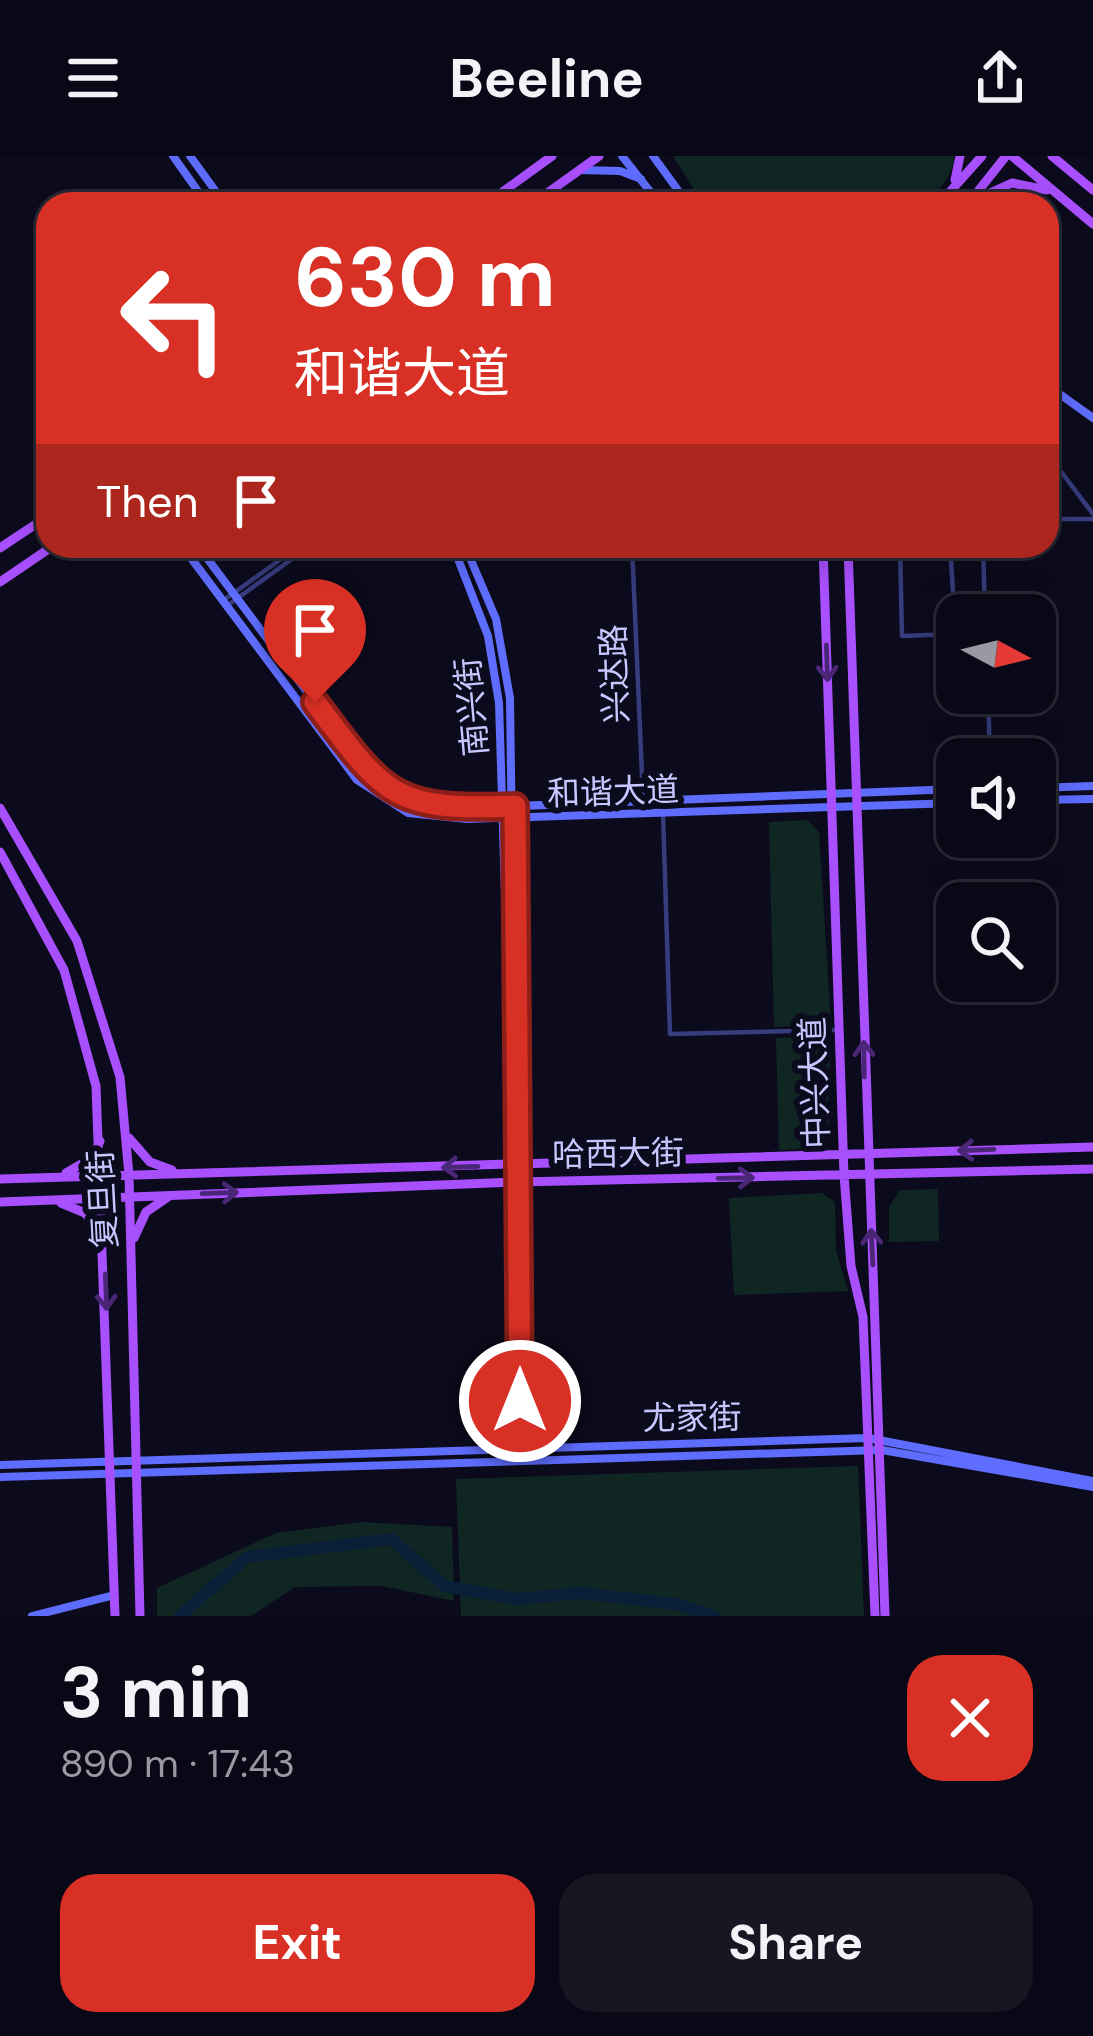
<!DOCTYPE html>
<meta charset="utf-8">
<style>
:root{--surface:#090816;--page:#171623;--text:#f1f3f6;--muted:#999aa1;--line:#292935;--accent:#d93025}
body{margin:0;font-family:"DM Sans","Noto Sans SC",sans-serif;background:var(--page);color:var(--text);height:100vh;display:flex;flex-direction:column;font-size:45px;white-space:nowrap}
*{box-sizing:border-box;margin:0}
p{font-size:39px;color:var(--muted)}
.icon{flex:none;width:66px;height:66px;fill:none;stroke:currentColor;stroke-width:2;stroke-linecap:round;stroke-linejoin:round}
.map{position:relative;height:1460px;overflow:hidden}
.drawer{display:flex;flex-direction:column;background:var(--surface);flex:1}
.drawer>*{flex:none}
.hud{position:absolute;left:36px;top:36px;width:1023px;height:366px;border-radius:36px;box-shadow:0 6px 30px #0003,0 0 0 3px var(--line);background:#d93025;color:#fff;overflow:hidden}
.needle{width:78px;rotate:97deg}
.fabs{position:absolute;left:936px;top:438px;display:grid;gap:24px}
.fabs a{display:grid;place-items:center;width:120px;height:120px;border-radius:24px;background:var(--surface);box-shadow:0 6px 30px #0003,0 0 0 3px var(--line);font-size:60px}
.pin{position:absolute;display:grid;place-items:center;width:102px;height:102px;color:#fff;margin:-123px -51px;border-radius:50% 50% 50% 0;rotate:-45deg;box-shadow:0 0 12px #0007}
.pin .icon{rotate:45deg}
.me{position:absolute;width:132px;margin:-66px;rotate:0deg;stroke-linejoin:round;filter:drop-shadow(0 0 9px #0008)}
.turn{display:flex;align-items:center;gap:42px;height:252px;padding:0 60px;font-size:54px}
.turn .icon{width:156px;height:156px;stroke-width:2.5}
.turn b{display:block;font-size:84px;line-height:102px}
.then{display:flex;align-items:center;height:114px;padding:0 60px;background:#0003;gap:24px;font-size:45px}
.round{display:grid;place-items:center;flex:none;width:126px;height:126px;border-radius:36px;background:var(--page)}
.summary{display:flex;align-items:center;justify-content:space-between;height:204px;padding:0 60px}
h1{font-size:72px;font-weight:700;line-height:90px}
.action{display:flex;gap:24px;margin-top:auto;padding:24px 60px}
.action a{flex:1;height:138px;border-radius:36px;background:var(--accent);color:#fff;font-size:48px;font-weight:700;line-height:138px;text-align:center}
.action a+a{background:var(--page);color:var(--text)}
header{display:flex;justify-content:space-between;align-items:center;height:156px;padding:0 60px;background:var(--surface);font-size:54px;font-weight:700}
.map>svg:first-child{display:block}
.green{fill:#0f2623}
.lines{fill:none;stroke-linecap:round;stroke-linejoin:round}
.river{stroke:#092038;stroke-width:12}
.street{stroke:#363c7c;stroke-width:4.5}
.secondary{stroke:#5f6dfe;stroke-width:8}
.primary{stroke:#a84ffe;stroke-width:9}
.oneway{stroke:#4a2677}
.route-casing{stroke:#8d1f18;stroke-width:30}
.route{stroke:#d93025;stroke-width:21}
.labels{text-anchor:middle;stroke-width:12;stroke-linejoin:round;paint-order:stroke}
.street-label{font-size:33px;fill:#c7c7ff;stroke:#0c0b1d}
</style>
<header><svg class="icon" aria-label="menu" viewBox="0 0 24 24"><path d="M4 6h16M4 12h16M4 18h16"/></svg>Beeline<svg class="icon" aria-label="share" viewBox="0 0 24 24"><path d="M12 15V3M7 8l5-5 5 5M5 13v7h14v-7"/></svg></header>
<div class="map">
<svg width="1093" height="1460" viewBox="0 0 1093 1460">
<rect width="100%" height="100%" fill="#0c0b1d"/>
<path class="green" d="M673 0H954C954 20 939 33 926 48H703Z
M808 664 819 676 831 869 774 871 769 666Z
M830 880 828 983 818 992 779 994 776 882Z
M938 1033 939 1085 889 1086V1051L900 1034Z
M822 1037 835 1046 836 1094 848 1135 734 1139 729 1042Z
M858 1310 864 1460H461L456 1323Z
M361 1366 452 1371 454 1445 382 1430 295 1431 251 1460H157V1432L276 1377Z"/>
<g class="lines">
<path class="river" d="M180 1460 247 1401 392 1383 444 1430 516 1443 580 1437 676 1448 714 1460"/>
<path class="street" d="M1047 297 1093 358
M1047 363H1093
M632 390 643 642
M900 390 902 480 953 478
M950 390 957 496
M983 390 985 459
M224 444 299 390
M228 449 310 390
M988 537 990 603
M663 657 670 878 839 874"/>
<path class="secondary" d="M173 0 207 48
M190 0 225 48
M622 0 660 48
M653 0 688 48
M580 14 620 15 641 23
M1047 229 1093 262
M182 390 357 624 408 657 467 663 957 647
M198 390 366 615 412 646 466 652 957 633
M453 390 488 480 499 547 514 1026 515 1289
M465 390 496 463 510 542 520 1289
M1035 632 1093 630
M1035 644 1093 643
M0 1309 868 1282 1093 1325
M0 1321 882 1294 1093 1331
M32 1460 114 1439"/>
<path class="primary" d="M1012 0 1093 68
M1052 0 1093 34
M955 24 960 0
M975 39 1006 0
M968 47 1012 27 1047 34
M486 48 552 0
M532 48 599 0
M939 48 982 0
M823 390 844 1019 851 1110 863 1161 875 1460
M848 390 885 1460
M0 392 48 360
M0 426 53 390
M0 652 77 785 120 921 129 1019 140 1460
M0 696 64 814 96 930 115 1460
M129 982 150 1006 172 1014
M66 1017 92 1002 100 985
M0 1023 1093 991
M0 1046 519 1026 1093 1013
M61 1047 85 1057 102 1079
M134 1082 146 1056 168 1041"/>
</g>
<defs><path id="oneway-shaft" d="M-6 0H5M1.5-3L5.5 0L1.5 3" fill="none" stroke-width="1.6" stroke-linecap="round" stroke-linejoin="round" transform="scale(3)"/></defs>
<g class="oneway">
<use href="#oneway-shaft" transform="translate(827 507) rotate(88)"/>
<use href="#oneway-shaft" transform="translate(864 903) rotate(-91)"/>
<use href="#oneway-shaft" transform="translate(976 994) rotate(178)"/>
<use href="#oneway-shaft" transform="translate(460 1011) rotate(178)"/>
<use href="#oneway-shaft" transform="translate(736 1022) rotate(-1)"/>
<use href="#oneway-shaft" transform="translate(220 1037) rotate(-2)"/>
<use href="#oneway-shaft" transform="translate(872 1091) rotate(-93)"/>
<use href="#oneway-shaft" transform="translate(106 1136) rotate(88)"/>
</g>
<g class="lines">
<g class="route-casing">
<path id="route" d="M315 546C385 640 393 655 515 650L520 1245"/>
</g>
<use href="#route" class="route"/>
</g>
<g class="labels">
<g class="street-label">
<text transform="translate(614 518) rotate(-92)" y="12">兴达路</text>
<text transform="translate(471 551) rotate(-95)" y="12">南兴街</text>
<text transform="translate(613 635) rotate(-2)" y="12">和谐大道</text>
<text transform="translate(814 927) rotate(-92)" y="12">中兴大道</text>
<text transform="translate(618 997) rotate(-1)" y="12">哈西大街</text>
<text transform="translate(102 1043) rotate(-93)" y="12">复旦街</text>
<text transform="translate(692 1261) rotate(-1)" y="12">尤家街</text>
</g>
</g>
</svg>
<div class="fabs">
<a><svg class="needle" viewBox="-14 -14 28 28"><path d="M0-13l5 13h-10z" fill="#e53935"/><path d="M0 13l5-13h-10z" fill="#999aa1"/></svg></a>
<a><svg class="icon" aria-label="sound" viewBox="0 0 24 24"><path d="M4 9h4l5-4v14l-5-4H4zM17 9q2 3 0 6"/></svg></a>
<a><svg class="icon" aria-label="search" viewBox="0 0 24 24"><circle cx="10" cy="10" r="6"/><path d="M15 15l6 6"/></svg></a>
</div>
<div class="pin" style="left:315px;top:546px;background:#d93025"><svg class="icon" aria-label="arrive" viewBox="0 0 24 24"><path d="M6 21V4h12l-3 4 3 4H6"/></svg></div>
<svg class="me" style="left:520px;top:1245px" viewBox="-20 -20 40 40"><circle r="17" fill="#d93025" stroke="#fff" stroke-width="3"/><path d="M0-11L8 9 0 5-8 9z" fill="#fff"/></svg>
<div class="hud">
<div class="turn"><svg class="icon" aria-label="left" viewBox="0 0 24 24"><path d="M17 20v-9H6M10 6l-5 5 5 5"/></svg><div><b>630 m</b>和谐大道</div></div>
<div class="then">Then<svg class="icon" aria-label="arrive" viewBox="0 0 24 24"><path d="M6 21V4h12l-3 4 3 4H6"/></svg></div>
</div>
</div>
<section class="drawer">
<div class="summary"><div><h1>3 min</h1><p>890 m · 17:43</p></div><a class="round" style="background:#d93025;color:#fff"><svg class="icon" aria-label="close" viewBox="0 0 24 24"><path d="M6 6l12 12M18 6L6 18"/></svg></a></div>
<div class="action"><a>Exit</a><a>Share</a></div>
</section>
